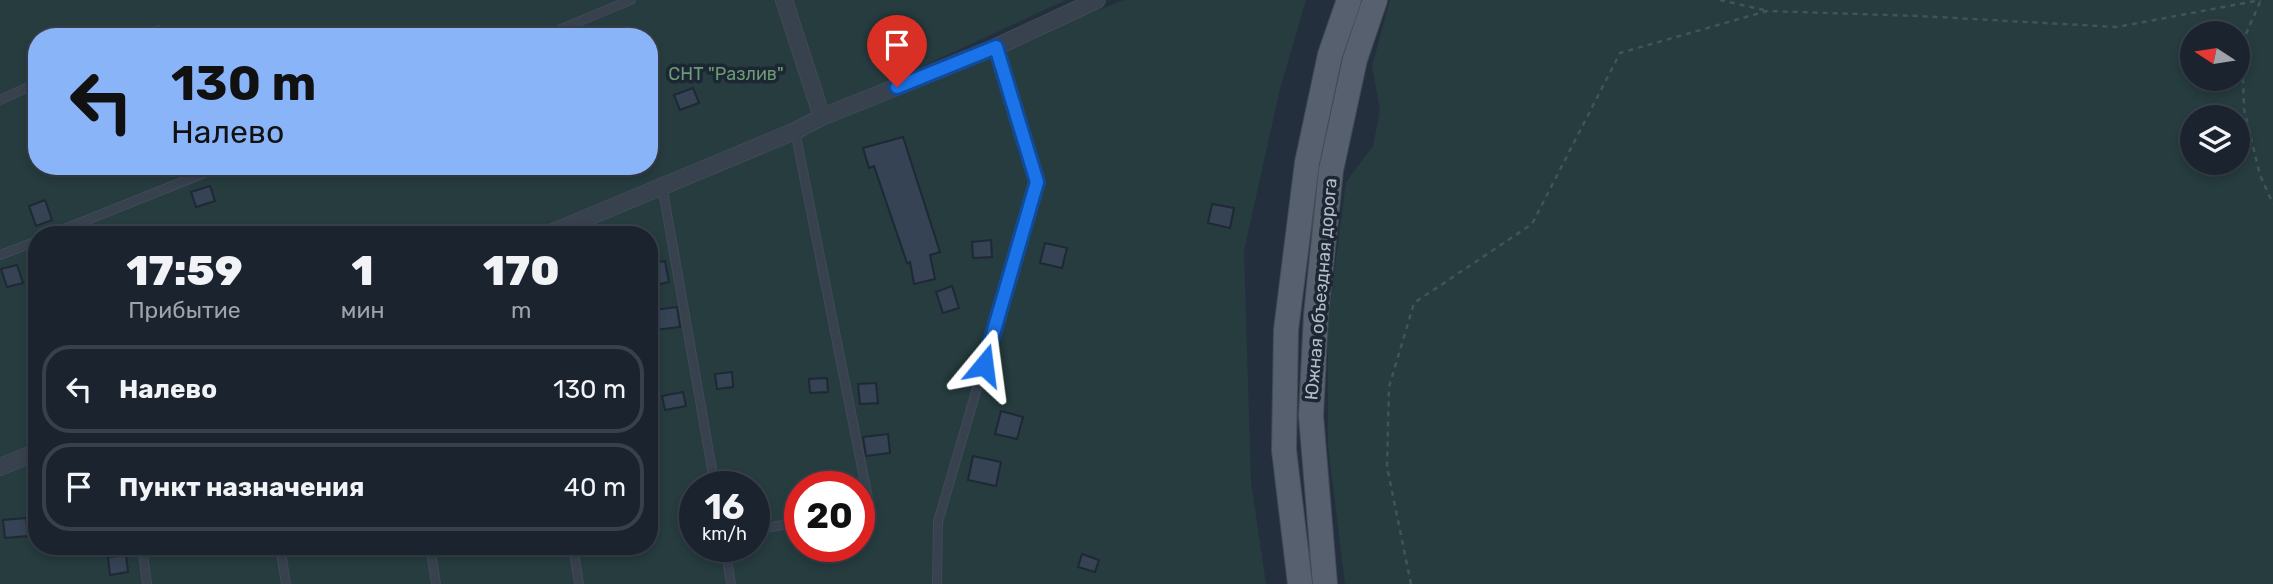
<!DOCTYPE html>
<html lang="ru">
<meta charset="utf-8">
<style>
:root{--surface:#1b232e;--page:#282f3a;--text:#f1f3f6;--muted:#a0a4aa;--line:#39404a}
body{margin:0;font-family:Rubik,sans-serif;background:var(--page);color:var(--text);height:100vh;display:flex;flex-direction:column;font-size:26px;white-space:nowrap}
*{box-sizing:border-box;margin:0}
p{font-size:23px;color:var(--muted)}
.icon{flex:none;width:38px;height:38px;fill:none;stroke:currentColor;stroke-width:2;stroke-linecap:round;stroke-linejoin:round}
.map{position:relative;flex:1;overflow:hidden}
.side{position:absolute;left:28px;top:226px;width:630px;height:329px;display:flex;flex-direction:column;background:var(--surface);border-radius:28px;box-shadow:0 4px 10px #0003,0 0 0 2px var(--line)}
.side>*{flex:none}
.banner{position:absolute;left:28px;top:28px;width:630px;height:147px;border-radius:28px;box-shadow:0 4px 10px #0003,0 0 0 2px var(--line);background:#8ab4f8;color:#111;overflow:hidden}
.needle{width:46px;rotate:282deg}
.controls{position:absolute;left:2180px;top:21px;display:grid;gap:14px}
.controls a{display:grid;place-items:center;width:70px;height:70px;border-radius:50%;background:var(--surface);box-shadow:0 4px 10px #0003,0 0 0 2px var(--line);font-size:35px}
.speed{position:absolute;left:679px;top:471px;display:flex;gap:14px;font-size:35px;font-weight:700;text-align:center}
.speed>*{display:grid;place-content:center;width:91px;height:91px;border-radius:50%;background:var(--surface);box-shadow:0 4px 10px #0003,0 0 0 2px var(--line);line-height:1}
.speed small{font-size:18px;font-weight:400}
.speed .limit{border:10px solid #d22;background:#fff;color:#111}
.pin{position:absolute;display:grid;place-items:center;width:60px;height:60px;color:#fff;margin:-72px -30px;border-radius:50% 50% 50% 0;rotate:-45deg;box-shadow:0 0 7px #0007}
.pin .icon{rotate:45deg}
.me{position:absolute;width:77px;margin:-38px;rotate:16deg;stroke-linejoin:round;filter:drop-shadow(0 0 5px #0008)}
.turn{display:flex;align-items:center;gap:24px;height:147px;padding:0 28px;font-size:32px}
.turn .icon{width:91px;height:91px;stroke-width:2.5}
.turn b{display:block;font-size:49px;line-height:60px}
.eta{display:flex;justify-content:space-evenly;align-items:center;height:119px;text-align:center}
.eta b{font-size:42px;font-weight:800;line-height:49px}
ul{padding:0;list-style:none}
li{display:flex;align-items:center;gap:21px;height:88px;margin:0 14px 10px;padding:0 14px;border:4px solid var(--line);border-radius:28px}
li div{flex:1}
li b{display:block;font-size:26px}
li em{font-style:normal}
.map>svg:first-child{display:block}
.green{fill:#263c3f;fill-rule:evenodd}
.building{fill:#364354;stroke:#1f2835;stroke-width:2}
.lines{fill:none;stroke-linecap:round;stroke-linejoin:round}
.lane-casing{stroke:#414a57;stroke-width:10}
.street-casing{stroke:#414a57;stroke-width:18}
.primary-casing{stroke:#414a57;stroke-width:26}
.path{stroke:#3f5557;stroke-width:2.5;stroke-dasharray:5 5;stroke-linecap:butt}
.lane{stroke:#38414e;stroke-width:8}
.street{stroke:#38414e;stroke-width:16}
.primary{stroke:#56606e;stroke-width:24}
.route-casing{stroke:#114b97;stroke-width:18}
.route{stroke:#1a73e8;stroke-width:12}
.labels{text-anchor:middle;stroke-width:7;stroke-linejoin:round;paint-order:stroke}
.park-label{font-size:18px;fill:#6b9a76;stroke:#1d2633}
.street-label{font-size:18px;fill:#b4bcc9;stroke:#1d2633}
</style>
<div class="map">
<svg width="2273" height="584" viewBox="0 0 2273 584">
<rect width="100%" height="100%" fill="#242f3e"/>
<path class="green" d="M0 0H1066L682 177 1124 0H1306L1280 89 1244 251 1251 482 1266 584H0ZM37 37H649V166H37ZM37 234H649V546H37ZM695 486H754V546H695ZM800 486H859V546H800Z
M1390 0H2273V584H1345L1328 446V321L1346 182 1373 146 1380 110 1372 66ZM2193 33H2238V79H2193ZM2193 117H2238V163H2193Z"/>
<path class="building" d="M693 88 699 103 680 110 674 95Z
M903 137 940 252 930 255 935 279 914 284 910 262 907 263 874 166 869 168 863 148Z
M210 186 215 201 196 207 191 192Z
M45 200 52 220 36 226 29 206Z
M1212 204 1234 208 1230 228 1208 223Z
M991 240 992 257 973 258 972 242Z
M1045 243 1067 248 1062 268 1040 263Z
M665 261 669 282 651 286 649 264Z
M17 265 23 283 7 287 1 269Z
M952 286 959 308 943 313 936 292Z
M677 307 680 327 655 330 653 310Z
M732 372 733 387 717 389 715 374Z
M827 378 828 392 810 393 809 379Z
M876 383 878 403 860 404 858 384Z
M683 392 686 406 665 410 662 396Z
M1001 411 1023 417 1017 439 995 434Z
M888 434 890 453 866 456 863 437Z
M973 456 1001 462 996 486 968 480Z
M26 518 28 536 5 538 3 520Z
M1082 554 1099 560 1095 572 1078 567Z
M126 555 128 572 110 575 108 557Z"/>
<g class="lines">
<g class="lane-casing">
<path id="lane" d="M143 37 158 30
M542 37 631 0
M0 100 37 83
M795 131 870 508 859 510
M662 185 715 486
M52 234 222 166
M0 255 37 241
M754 530 800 522
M142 546 147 584
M280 546 286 584
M430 546 436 584
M573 546 579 584
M725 546 731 584
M937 584 938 522 1037 182 996 47"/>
</g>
<g class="street-casing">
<path id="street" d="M784 0 822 117
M548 234 795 131 822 117 996 47 1097 0
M0 467 37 452"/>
</g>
<g class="primary-casing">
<path id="primary" d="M1300 584 1284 450 1286 330 1307 163 1330 55 1349 0
M1325 584 1311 416 1316 315 1331 170 1355 59 1375 0"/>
</g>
<path class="path" d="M1720 0 1764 10
M2260 2 2242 43 2244 109 2260 175 2273 204
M1411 584 1387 467 1389 387 1414 303 1532 224 1620 53 1767 11 1919 16 2117 27 2261 0"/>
<use href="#lane" class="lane"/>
<use href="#street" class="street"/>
<use href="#primary" class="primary"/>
</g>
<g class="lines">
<g class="route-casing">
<path id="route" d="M897 87 996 47 1037 182 984 365"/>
</g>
<use href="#route" class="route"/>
</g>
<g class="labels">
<g class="park-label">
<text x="726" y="80">СНТ "Разлив"</text>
</g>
<g class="street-label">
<text transform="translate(1321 289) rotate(-85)" y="6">Южная объездная дорога</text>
</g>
</g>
</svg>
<div class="controls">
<a><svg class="needle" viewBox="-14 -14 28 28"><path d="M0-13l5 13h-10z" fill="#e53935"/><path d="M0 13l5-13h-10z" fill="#a0a4aa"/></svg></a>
<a><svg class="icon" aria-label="layers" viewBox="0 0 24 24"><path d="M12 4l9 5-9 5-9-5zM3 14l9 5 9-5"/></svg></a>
</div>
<div class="speed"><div>16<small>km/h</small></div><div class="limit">20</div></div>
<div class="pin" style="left:897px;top:87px;background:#d93025"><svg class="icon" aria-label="arrive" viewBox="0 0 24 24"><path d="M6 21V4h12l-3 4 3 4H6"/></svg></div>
<svg class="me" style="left:984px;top:365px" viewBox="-20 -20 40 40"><path d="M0-17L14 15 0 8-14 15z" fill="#1a73e8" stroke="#fff" stroke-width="4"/></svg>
<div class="banner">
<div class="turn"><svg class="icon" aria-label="left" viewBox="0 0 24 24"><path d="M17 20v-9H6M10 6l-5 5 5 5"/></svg><div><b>130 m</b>Налево</div></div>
</div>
<section class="side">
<div class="eta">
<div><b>17:59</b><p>Прибытие</p></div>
<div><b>1</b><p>мин</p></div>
<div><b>170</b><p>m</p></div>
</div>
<ul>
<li><svg class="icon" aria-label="left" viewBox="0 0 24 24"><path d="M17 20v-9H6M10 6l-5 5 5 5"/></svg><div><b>Налево</b></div><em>130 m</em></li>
<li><svg class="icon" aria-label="arrive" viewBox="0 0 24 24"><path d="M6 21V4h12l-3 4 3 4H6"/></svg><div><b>Пункт назначения</b></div><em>40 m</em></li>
</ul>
</section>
</div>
